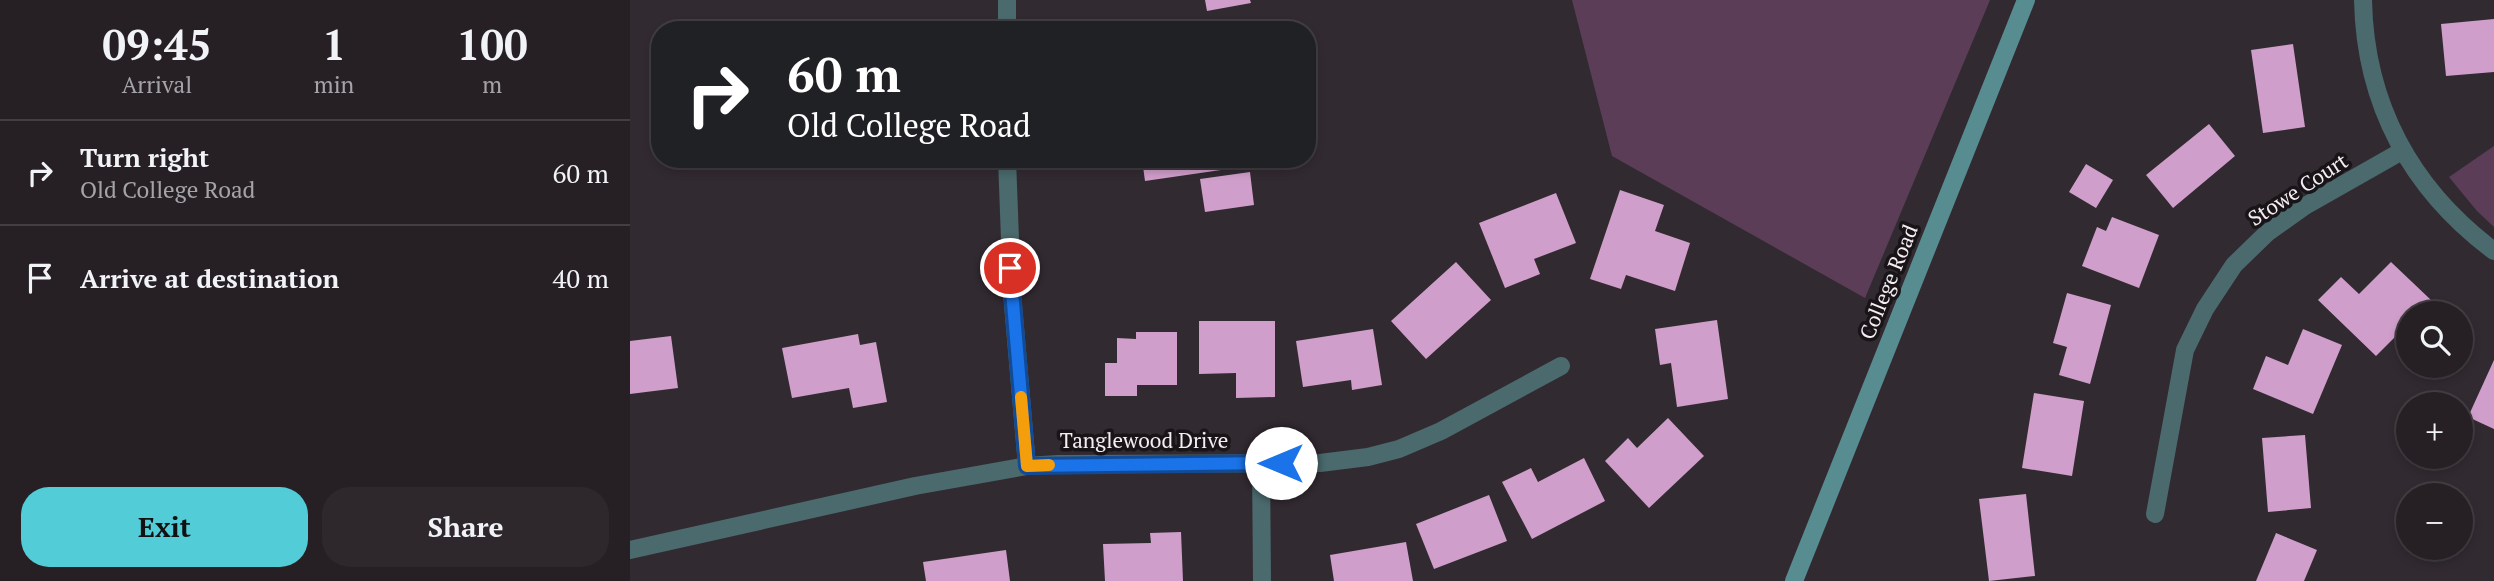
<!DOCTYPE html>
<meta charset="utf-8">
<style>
:root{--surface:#262025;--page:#2e282d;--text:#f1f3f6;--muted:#a4a3a7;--line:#423e42;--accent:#52ccd6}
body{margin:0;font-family:"PT Serif",serif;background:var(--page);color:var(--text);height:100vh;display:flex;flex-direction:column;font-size:26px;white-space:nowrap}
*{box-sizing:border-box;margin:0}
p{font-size:23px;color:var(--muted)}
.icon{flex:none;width:38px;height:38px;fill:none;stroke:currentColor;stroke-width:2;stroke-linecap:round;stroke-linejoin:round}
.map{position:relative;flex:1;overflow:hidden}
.sheet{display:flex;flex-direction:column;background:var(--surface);width:630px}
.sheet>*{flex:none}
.top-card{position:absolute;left:21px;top:21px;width:665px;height:147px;border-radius:28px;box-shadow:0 4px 10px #0003,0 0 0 2px var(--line);background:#202124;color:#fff;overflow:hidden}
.fabs{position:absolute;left:1766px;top:301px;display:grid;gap:14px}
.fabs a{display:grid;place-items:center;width:77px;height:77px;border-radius:50%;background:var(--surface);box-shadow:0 4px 10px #0003,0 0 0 2px var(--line);font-size:35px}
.pin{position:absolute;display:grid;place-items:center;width:60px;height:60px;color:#fff;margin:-30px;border:4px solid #fff;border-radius:50%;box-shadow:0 2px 7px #0007}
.me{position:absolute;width:77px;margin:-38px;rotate:270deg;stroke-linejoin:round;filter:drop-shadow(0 0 5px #0008)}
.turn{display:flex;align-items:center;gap:24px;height:147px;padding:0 21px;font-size:32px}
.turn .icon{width:91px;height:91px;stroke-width:2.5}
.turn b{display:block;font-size:49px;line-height:60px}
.eta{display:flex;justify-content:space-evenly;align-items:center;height:119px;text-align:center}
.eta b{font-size:42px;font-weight:700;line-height:49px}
.cta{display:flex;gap:14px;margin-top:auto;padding:14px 21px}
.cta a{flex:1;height:80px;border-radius:28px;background:var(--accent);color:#111;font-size:28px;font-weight:700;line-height:80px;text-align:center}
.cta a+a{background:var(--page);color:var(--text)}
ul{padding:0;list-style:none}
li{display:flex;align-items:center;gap:21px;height:105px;padding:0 21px;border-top:2px solid var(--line)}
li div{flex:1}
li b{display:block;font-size:26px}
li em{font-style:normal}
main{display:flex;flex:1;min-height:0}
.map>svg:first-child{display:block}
.green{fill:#5b3d58}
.building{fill:#d09eca}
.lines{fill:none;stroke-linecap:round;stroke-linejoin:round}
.street{stroke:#4a6a6d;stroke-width:18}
.secondary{stroke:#578c91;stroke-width:18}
.route-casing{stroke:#114b97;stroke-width:18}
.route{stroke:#1a73e8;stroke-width:12}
.slow{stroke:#f59e0b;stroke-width:12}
.labels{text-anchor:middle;stroke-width:7;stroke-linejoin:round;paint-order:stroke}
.street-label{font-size:21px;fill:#f4eef3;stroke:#181417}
</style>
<main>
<section class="sheet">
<div class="eta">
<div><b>09:45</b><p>Arrival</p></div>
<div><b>1</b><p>min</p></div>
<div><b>100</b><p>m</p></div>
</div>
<ul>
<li><svg class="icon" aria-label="right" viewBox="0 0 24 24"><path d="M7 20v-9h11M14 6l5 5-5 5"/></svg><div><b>Turn right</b><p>Old College Road</p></div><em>60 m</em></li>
<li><svg class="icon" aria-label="arrive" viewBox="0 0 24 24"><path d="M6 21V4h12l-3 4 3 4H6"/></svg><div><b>Arrive at destination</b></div><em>40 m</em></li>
</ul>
<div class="cta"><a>Exit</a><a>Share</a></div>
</section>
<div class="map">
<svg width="1864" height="581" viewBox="0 0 1864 581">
<rect width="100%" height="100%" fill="#322a31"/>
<path class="green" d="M942 0H1360L1235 298 982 156Z
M1864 146V227L1847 211 1819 177Z"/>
<path class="building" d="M575 0H620L621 3 577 11Z
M1864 19V72L1816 76 1811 24Z
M1663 44 1675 127 1633 133 1621 50Z
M1579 124 1605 156 1543 208 1516 175Z
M512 159H589L591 170 515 181Z
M1456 164 1483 180 1466 208 1439 192Z
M620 172 624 205 575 212 570 179Z
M990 190 1034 205 1025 231 1060 243 1045 291 996 275 991 289 960 279Z
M926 193 946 243 904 259 910 274 875 288 849 223Z
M1482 217 1529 235 1509 288 1452 266 1467 227 1476 231Z
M826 262 861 300 796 359 761 321Z
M1761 262 1801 300 1789 313H1778V324L1746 356 1688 300 1711 277 1729 294Z
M1437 293 1481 305 1460 384 1429 375 1437 347 1423 343Z
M1087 320 1098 399 1047 407 1041 363 1030 365 1025 329Z
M569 321H645V397L606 398V373L569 374Z
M743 329 752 385 722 390 721 380 673 387 666 341Z
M1673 329 1712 345 1683 414 1623 389 1636 356 1658 365Z
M506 332H547V385H507V396H475V363H487V338L506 339Z
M228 334 230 345 246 342 257 402 223 408 219 388 162 398 152 348Z
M41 336 48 388 0 394V341Z
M1864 360V429L1838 417Z
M1404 393 1454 401 1442 476 1392 468Z
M1038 418 1074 456 1019 508 975 461 998 438 1007 448Z
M1675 435 1681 508 1638 512 1632 438Z
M954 458 975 501 902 539 872 482 901 468 908 482Z
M1396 494 1405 576 1359 581 1349 499Z
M859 495 877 541 804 569 786 524Z
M551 532 553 581H475L473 544 521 543 520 533Z
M1646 533 1687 550 1674 581H1626Z
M776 542 783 581H704L700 555Z
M376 550 380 581H296L293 562Z"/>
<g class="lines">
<path class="street" d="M1733 0C1735 104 1781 189 1864 251
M377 30V0
M377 159 382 293 397 466
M631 463 632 581
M1525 514 1555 350 1575 309 1604 265 1637 233 1675 206 1772 151
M0 550 285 486 397 466 428 464 690 463 738 457 769 449 811 431 931 366"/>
<path class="secondary" d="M1164 581 1396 0"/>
</g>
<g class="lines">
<g class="route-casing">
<path id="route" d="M380 268 397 466 651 463"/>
</g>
<use href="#route" class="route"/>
<path class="slow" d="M391 397 397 466 419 465"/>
</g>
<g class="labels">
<g class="street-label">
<text transform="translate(1668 190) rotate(-33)" y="7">Stowe Court</text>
<text transform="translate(1259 282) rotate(-68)" y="7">College Road</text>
<text x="514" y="448">Tanglewood Drive</text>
</g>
</g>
</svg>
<div class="fabs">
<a><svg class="icon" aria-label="search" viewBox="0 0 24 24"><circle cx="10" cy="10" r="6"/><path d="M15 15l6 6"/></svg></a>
<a>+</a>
<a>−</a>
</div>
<div class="pin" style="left:380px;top:268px;background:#d93025"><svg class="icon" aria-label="arrive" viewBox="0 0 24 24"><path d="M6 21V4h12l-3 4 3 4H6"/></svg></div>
<svg class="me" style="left:651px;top:463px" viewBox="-20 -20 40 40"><circle r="19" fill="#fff"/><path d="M0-13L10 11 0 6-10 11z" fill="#1a73e8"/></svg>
<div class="top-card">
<div class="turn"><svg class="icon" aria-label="right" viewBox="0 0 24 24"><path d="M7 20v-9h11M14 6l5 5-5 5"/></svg><div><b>60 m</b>Old College Road</div></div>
</div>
</div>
</main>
